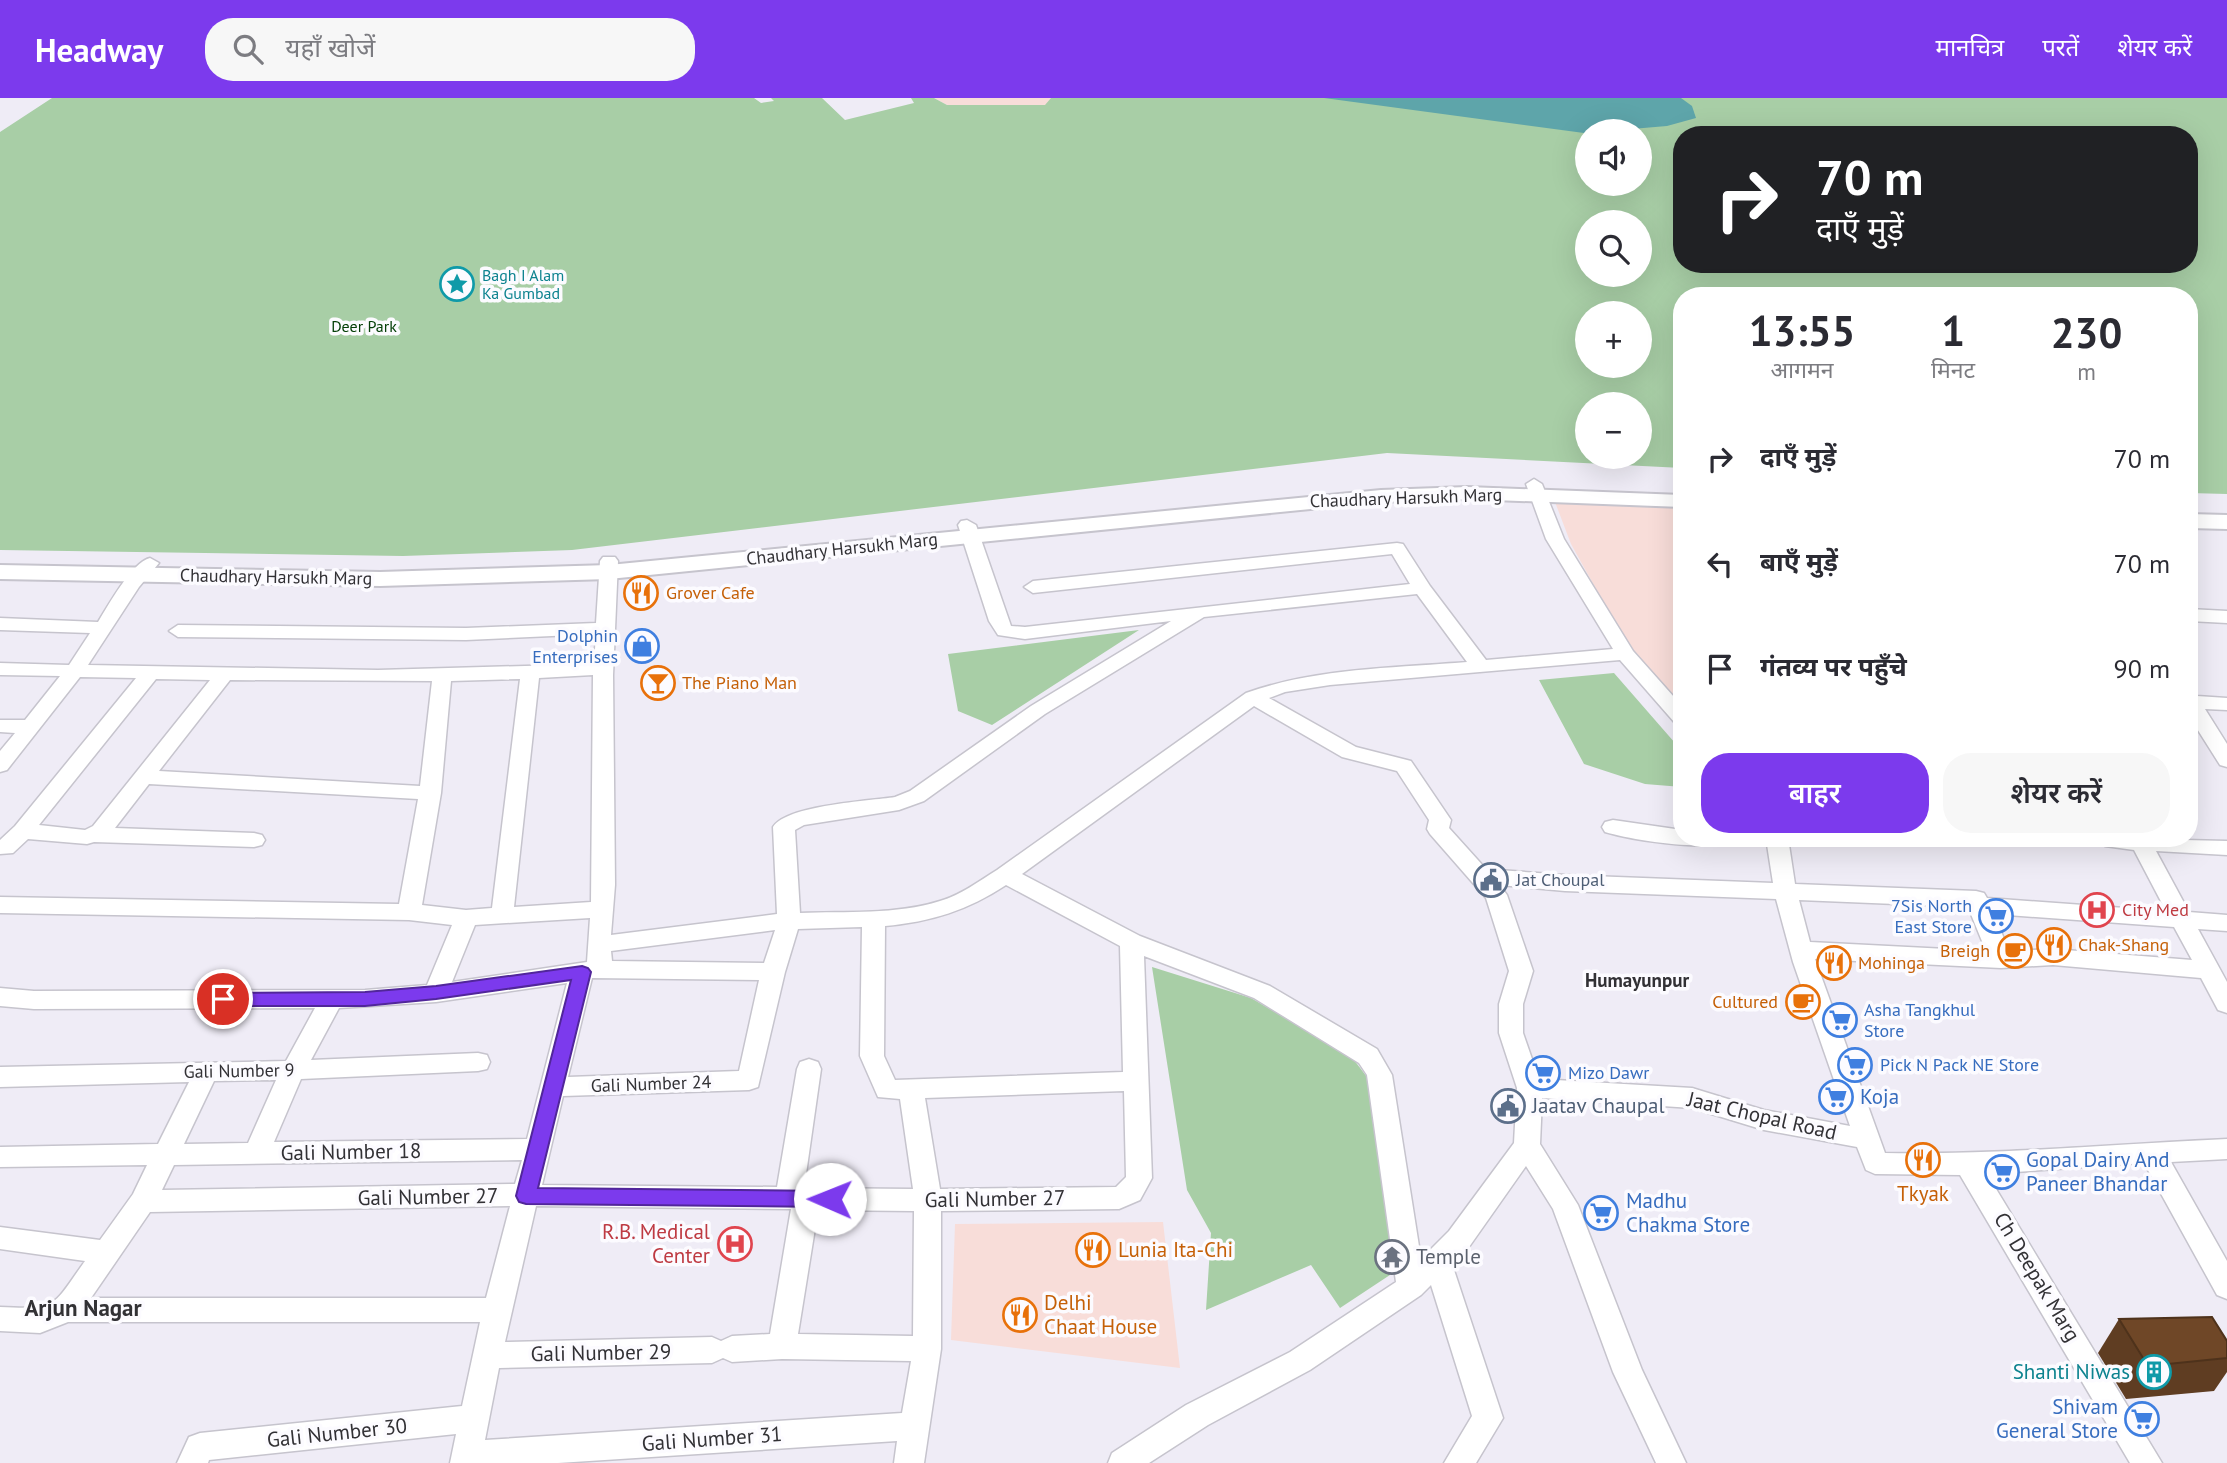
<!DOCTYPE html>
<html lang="hi">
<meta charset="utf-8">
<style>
:root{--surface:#fff;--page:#f7f7f7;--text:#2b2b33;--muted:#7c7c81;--accent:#7c3aed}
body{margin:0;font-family:"PT Sans","Noto Sans Devanagari",sans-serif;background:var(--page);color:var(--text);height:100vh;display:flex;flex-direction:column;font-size:26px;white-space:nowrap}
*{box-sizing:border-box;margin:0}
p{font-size:23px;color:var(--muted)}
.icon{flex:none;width:38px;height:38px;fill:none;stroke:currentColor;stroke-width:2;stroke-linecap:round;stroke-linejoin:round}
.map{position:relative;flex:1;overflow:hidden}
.sheet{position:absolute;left:1673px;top:189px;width:525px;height:560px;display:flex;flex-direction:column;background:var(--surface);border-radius:28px;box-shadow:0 7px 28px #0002}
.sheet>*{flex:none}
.hud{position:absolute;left:1673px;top:28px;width:525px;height:147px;border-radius:28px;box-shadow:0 7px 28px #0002;background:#202124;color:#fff;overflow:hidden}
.tools{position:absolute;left:1575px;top:21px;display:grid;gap:14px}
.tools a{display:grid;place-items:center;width:77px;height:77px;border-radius:50%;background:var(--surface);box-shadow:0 7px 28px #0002;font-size:35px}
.pin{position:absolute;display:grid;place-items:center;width:60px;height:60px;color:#fff;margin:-30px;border:4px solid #fff;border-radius:50%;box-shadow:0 2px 7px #0007}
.me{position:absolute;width:77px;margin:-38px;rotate:271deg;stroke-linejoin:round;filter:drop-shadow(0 0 5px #0008)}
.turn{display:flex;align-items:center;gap:24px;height:147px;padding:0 28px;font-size:32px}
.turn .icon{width:91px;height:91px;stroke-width:2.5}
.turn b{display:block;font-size:49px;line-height:60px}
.eta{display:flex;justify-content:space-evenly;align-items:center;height:119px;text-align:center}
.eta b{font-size:42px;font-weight:600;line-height:49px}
.button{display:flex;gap:14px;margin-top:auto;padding:14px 28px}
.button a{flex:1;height:80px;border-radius:28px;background:var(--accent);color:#fff;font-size:28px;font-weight:600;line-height:80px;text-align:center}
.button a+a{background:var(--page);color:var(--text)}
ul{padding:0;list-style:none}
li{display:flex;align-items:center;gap:21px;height:105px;padding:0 28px}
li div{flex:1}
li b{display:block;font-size:26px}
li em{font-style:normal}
header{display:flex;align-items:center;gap:42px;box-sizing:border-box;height:98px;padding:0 35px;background:var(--accent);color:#fff}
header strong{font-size:33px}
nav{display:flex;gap:38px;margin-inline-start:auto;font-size:24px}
.search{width:490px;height:63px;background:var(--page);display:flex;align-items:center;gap:18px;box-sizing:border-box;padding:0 24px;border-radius:28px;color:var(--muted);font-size:26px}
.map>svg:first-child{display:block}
.commercial{fill:#f8ddd9}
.green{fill:#a8cea6;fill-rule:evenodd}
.water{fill:#5ea5aa}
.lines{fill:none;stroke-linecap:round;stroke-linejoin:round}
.minor-casing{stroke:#c6c4cd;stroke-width:3}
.tertiary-casing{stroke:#c6c4cd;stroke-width:4}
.minor{fill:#fff;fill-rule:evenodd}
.tertiary{fill:#fff;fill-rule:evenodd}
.wall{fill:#5f3d22}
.building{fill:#6f4727;stroke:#4e321b;stroke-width:2}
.route{fill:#7c3aed;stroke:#51269a;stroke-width:2}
.labels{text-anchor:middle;stroke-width:7;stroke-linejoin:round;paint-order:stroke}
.far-culture-label{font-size:16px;fill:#0d838f;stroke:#fcfbff;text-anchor:start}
.far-park-label{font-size:16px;fill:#054008;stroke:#fcfbff}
.street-label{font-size:18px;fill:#323135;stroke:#fcfbff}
.food-label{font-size:18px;fill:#c56008;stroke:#fcfbff;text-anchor:start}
.shop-label{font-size:18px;fill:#366cbe;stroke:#fcfbff;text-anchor:start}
.service-label{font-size:18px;fill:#4e5e75;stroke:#fcfbff;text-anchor:start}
.health-label{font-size:18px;fill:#be3a42;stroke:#fcfbff;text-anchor:start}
.neighbourhood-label{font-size:19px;font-weight:bold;fill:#323135;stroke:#fcfbff}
.near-shop-label{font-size:21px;fill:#366cbe;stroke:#fcfbff;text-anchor:start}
.near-service-label{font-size:21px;fill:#4e5e75;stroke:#fcfbff;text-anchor:start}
.near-street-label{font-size:21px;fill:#323135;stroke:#fcfbff}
.near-food-label{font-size:21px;fill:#c56008;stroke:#fcfbff;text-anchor:start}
.near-health-label{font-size:21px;fill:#be3a42;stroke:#fcfbff;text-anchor:end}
.near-worship-label{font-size:21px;fill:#5b616d;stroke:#fcfbff;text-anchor:start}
.near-culture-label{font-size:21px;fill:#0d838f;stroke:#fcfbff;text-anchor:end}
.near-neighbourhood-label{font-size:23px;font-weight:bold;fill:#323135;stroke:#fcfbff}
</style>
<header>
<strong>Headway</strong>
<div class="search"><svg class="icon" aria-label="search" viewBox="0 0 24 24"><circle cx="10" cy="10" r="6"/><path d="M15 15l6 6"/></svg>यहाँ खोजें</div>
<nav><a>मानचित्र</a><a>परतें</a><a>शेयर करें</a></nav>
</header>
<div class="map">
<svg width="2227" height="1365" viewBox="0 0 2227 1365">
<rect width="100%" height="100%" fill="#efecf6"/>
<path class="commercial" d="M934 0H1051L1046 7H947Z
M1555 404 1682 409V609L1632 556 1571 446Z
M1163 1124 1180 1270 951 1242 955 1126Z"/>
<path class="green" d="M52 0H754L761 5 774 3 771 0H822L845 22 914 5 911 0H934L947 7H1045L1051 0H2227V396L2189 395V198H1682V370L1387 355 572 452 403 458 0 452V34ZM1587 33H1640V86H1587ZM1682 37H2189V166H1682ZM1587 124H1640V177H1587ZM1587 215H1640V268H1587ZM1587 306H1640V359H1587Z
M1139 532 992 627 958 613 948 556Z
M1614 575 1682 653V689L1645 686 1584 666 1539 582Z
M1152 869 1251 900 1351 958 1373 987 1399 1171 1340 1210 1311 1167 1206 1212 1211 1135 1187 1092Z"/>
<path class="water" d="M1324 0H1681L1692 8 1696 20 1667 28 1584 35Z"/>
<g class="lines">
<g class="minor-casing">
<path id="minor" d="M1534 381 1542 386 1564 441 1633 553 1682 608V627L1675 625 1620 562 1330 587 1285 594 1269 600 1356 649 1411 663 1451 722 1449 730 1486 771 1565 777 1773 785 1766 740H1788L1795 786 1976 793 1984 795 1987 800 2166 813 2134 752 2105 748 2100 740 2227 743V757L2156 753 2189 814 2227 817V833L2198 831 2227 884V915L2218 912 2201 880 2053 867 2001 870 1815 861 1885 1055C1999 1057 2113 1046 2227 1041V1061L2171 1064 2227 1163V1201L2217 1197 2144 1065 1987 1076 2162 1365H2130L1960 1077 1875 1076 1866 1072 1857 1049 1764 1032 1692 1010 1542 1000 1540 1046 1578 1107 1642 1272 1686 1365H1656L1613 1274 1553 1111 1526 1068 1469 1149 1452 1166 1503 1320 1476 1365H1444L1472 1318 1431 1187 1421 1197 1310 1272 1208 1327 1149 1365H1108L1112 1355 1186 1307 1290 1254 1396 1184 1367 977 1359 965 1254 900 1144 858 1152 1080 1140 1102 1119 1111 941 1113V1251L924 1365H894L897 1343 558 1365H450L456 1336 209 1362 208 1365H177L189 1339 200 1335 462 1308 480 1224H68L40 1235 0 1233V1209C58 1212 52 1209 85 1163L0 1151V1129L100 1142 133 1096 147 1067 0 1069V1049L158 1046 189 984 0 989V969L286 963 315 910 34 911 0 908V890L34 893 365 892 427 887 452 827 409 822 0 815V799L399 806 418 701 149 686 115 730 254 735 262 737 265 742 262 747 254 749 94 744 87 746 28 741 13 755 0 756V742L15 728 136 580 80 579 7 672 0 674V653L15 635 0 634V622H25L60 578 0 577V565L69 567 90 535 0 532V520L98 524C108 508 132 464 150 460L159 465 139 489 88 567 378 572 594 566 596 536 466 542 178 539 169 533 178 527 466 530 596 525 600 463 603 459H615L618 463 613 577 615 787 611 837 777 816 773 729C787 707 869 703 895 699L910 693 1031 608 1171 523 1025 541 998 537 989 523 958 427 961 423 967 422 976 427 1011 528 1025 529 1410 486 1392 456 1033 495 1024 489 1033 483 1397 445 1403 446 1430 488 1486 562 1613 551 1546 441 1526 386ZM1417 496 1467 564C1394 570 1316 570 1246 595L997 772C979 783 961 797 940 803 896 817 846 813 800 815L795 732 804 727 899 712 924 703 1045 616 1204 519ZM593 577 591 804 514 809 539 580ZM156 581 210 582 93 728 85 732 39 727ZM520 581 492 810 466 812 422 807 441 695 451 583ZM230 582 432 583 420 688 159 673ZM1254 608 1342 659 1397 673 1429 722 1427 731 1430 736 1486 800 1509 873 1499 906V935L1517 990 1514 1045 1449 1133 1421 1161 1392 977 1377 951 1270 888 1140 838 1022 776ZM1006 787 1120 848 1123 974 895 982 884 958 885 828C931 824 968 812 1006 787ZM1500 787 1565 793 1776 801 1793 864 1850 1028 1764 1012 1692 990 1539 981 1523 935V906L1533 873 1507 797ZM1799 802 1968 809 1986 853 1810 844ZM1994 816 2174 829 2192 862 2053 851 2009 853ZM590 820 587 864 452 884 475 827ZM862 829 860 958 878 999 900 1001 913 1091 804 1090 821 971 818 964 809 961 800 964 797 971 777 1089 542 1087 563 998 749 992 758 989 785 874 798 831ZM775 832 764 865 612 863 611 853ZM592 880 759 882 739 973 568 979ZM567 885 527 1041 274 1044 301 981 478 973 487 971 490 964 487 957 478 955 311 962 339 910 436 904ZM276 982 248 1045 184 1046 214 983ZM1124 993 1126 1079 1116 1089 940 1091 925 1000ZM522 1062 515 1086 162 1092 174 1067ZM510 1108 486 1200H91L150 1114ZM536 1108 791 1111 770 1236 732 1238 721 1243 712 1239 505 1244ZM818 1112 914 1113 913 1238 798 1236ZM723 1260 732 1264 782 1261 911 1263 902 1315 485 1342 499 1270 712 1265Z
M2189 511 2227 513V525L2189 523Z
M2189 595 2197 598 2227 600V612L2205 611 2227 646V669L2220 667 2189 618Z
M1613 722 1682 732V740H1726L1723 745C1697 752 1632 742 1605 734L1602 729 1605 724Z"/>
</g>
<g class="tertiary-casing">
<path id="tertiary" d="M1467 389 1682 397V409L1467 401 1381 404 609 481 380 488 0 481V467L380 474 609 467 1381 392Z
M2189 416 2227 417V431L2189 430Z"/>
</g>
<use href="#minor" class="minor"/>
<use href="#tertiary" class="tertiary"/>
</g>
<path class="wall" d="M2119 1221 2227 1243V1274L2214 1293 2126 1301 2098 1255Z"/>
<path class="building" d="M2212 1219 2227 1243V1260L2148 1268 2119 1221Z"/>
<path class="route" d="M582 868 588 870 591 874 538 1090 830 1093 838 1095 841 1101 838 1107 830 1109 526 1106 519 1104 516 1098 571 882 436 901 365 908H223L217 906 214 901 217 897 223 895 365 894 436 888Z"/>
<defs>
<g id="sight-ring" transform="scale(1.75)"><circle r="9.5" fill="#fcfbff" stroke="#0f9aa8" stroke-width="1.5"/><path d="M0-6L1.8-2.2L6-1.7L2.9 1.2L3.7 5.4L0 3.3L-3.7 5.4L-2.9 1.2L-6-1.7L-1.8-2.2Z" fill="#0f9aa8"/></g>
<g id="restaurant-ring" transform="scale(1.75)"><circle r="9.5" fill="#fcfbff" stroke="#e8710a" stroke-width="1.5"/><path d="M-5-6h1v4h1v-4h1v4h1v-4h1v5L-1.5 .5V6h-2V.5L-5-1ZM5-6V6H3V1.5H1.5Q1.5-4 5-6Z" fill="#e8710a"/></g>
<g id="shop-ring" transform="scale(1.75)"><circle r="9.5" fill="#fcfbff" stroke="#3f7fe0" stroke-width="1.5"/><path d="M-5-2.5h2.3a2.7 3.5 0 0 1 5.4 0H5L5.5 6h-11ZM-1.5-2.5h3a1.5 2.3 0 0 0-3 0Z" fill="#3f7fe0"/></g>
<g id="bar-ring" transform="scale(1.75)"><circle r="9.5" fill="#fcfbff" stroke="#e8710a" stroke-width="1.5"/><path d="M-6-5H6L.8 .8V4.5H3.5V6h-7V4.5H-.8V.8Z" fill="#e8710a"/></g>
<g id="civic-ring" transform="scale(1.75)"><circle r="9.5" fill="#fcfbff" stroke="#5c6f8a" stroke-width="1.5"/><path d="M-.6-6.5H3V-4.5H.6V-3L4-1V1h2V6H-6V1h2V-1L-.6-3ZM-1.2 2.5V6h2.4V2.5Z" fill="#5c6f8a"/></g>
<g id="hospital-ring" transform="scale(1.75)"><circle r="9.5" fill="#fcfbff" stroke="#e0444e" stroke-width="1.5"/><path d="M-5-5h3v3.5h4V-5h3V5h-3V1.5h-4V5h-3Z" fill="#e0444e"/></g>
<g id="supermarket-ring" transform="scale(1.75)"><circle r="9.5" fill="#fcfbff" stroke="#3f7fe0" stroke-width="1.5"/><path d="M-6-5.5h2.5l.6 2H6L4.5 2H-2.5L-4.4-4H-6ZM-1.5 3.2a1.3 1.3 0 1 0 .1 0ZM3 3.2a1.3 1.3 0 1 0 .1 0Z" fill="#3f7fe0"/></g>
<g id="cafe-ring" transform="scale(1.75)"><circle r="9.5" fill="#fcfbff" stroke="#e8710a" stroke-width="1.5"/><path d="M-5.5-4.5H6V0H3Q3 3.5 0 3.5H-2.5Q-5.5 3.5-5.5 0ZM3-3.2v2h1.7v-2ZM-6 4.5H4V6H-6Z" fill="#e8710a"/></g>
<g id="temple-ring" transform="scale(1.75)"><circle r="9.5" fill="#fcfbff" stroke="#6b7280" stroke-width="1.5"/><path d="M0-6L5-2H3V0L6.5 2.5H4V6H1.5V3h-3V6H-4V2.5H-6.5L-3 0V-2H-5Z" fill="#6b7280"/></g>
<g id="building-ring" transform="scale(1.75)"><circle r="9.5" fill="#fcfbff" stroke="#0f9aa8" stroke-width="1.5"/><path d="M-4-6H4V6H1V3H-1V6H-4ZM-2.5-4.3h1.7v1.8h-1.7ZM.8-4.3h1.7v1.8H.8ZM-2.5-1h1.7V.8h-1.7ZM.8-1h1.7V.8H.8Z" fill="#0f9aa8"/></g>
</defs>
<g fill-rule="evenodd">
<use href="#sight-ring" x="457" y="186"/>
<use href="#restaurant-ring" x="641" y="495"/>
<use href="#shop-ring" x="642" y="548"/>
<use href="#bar-ring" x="658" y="585"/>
<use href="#civic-ring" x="1491" y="782"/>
<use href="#hospital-ring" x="2097" y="812"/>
<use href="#supermarket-ring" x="1996" y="818"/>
<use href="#restaurant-ring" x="2054" y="847"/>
<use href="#cafe-ring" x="2015" y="853"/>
<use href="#restaurant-ring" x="1834" y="865"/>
<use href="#cafe-ring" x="1803" y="904"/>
<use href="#supermarket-ring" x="1840" y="922"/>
<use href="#supermarket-ring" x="1855" y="967"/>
<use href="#supermarket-ring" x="1543" y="975"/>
<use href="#supermarket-ring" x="1836" y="999"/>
<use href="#civic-ring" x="1508" y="1008"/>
<use href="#restaurant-ring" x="1923" y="1062"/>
<use href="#supermarket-ring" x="2002" y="1074"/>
<use href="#supermarket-ring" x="1601" y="1115"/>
<use href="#hospital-ring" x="735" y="1146"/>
<use href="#restaurant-ring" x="1093" y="1152"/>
<use href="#temple-ring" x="1392" y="1159"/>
<use href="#restaurant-ring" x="1020" y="1217"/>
<use href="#building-ring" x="2154" y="1274"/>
<use href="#supermarket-ring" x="2142" y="1321"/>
</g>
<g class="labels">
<g class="far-culture-label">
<text x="482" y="183">Bagh I Alam<tspan x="482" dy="18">Ka Gumbad</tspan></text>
</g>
<g class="far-park-label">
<text x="364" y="234">Deer Park</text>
</g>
<g class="street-label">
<text transform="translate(1406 400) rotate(-2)" y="6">Chaudhary Harsukh Marg</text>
<text transform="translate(842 451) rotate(-6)" y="6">Chaudhary Harsukh Marg</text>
<text transform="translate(276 479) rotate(1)" y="6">Chaudhary Harsukh Marg</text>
<text transform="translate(239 973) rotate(-1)" y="6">Gali Number 9</text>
<text transform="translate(651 986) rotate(-2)" y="6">Gali Number 24</text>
</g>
<g class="food-label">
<text x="666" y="501">Grover Cafe</text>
<text x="682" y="591">The Piano Man</text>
<text x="2078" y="853">Chak-Shang</text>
<text x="1990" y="859" text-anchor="end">Breigh</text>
<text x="1858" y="871">Mohinga</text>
<text x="1778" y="910" text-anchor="end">Cultured</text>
</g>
<g class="shop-label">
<text x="618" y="544" text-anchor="end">Dolphin<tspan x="618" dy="21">Enterprises</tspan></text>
<text x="1972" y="814" text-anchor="end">7Sis North<tspan x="1972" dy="21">East Store</tspan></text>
<text x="1864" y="918">Asha Tangkhul<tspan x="1864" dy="21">Store</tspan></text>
<text x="1880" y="973">Pick N Pack NE Store</text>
<text x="1568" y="981">Mizo Dawr</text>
</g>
<g class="service-label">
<text x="1516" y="788">Jat Choupal</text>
</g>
<g class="health-label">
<text x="2122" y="818">City Med</text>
</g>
<g class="neighbourhood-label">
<text x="1637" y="889">Humayunpur</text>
</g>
<g class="near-shop-label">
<text x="1860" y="1006">Koja</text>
<text x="2026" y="1069">Gopal Dairy And<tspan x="2026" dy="24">Paneer Bhandar</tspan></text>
<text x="1626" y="1110">Madhu<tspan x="1626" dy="24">Chakma Store</tspan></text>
<text x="2118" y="1316" text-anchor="end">Shivam<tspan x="2118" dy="24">General Store</tspan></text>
</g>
<g class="near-service-label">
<text x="1532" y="1015">Jaatav Chaupal</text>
</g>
<g class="near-street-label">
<text transform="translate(1762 1018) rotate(13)" y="7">Jaat Chopal Road</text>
<text transform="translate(351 1054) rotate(-1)" y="7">Gali Number 18</text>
<text transform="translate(428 1099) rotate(-1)" y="7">Gali Number 27</text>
<text transform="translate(995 1101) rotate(-1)" y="7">Gali Number 27</text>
<text transform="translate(2037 1179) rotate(59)" y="7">Ch Deepak Marg</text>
<text transform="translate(601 1255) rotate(-1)" y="7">Gali Number 29</text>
<text transform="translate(337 1335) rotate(-6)" y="7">Gali Number 30</text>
<text transform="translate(712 1341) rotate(-4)" y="7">Gali Number 31</text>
</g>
<g class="near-food-label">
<text x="1923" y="1103" text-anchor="middle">Tkyak</text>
<text x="1118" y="1159">Lunia Ita-Chi</text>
<text x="1044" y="1212">Delhi<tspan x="1044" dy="24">Chaat House</tspan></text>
</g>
<g class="near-health-label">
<text x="710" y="1141">R.B. Medical<tspan x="710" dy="24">Center</tspan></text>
</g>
<g class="near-worship-label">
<text x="1416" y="1166">Temple</text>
</g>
<g class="near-culture-label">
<text x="2130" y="1281">Shanti Niwas</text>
</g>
<g class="near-neighbourhood-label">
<text x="83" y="1218">Arjun Nagar</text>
</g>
</g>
</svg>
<div class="tools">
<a><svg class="icon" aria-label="sound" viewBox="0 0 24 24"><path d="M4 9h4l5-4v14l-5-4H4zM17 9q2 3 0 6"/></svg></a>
<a><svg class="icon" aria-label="search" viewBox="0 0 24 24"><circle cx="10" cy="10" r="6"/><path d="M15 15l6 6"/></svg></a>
<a>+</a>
<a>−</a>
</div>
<div class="pin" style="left:223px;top:901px;background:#d93025"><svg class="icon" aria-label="arrive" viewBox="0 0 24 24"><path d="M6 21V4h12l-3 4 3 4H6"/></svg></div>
<svg class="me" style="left:830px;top:1101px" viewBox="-20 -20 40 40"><circle r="19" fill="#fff"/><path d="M0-13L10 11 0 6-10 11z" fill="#7c3aed"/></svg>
<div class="hud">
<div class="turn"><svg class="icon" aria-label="right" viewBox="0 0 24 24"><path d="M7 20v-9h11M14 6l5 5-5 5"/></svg><div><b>70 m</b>दाएँ मुड़ें</div></div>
</div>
<section class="sheet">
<div class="eta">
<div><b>13:55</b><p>आगमन</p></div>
<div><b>1</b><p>मिनट</p></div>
<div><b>230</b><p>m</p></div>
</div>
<ul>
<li><svg class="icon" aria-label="right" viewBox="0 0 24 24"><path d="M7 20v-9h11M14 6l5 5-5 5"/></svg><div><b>दाएँ मुड़ें</b></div><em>70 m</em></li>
<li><svg class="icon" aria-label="left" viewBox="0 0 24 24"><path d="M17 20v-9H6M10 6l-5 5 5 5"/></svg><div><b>बाएँ मुड़ें</b></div><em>70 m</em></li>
<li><svg class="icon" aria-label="arrive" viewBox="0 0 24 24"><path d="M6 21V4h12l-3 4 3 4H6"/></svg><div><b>गंतव्य पर पहुँचे</b></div><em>90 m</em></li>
</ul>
<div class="button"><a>बाहर</a><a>शेयर करें</a></div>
</section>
</div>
